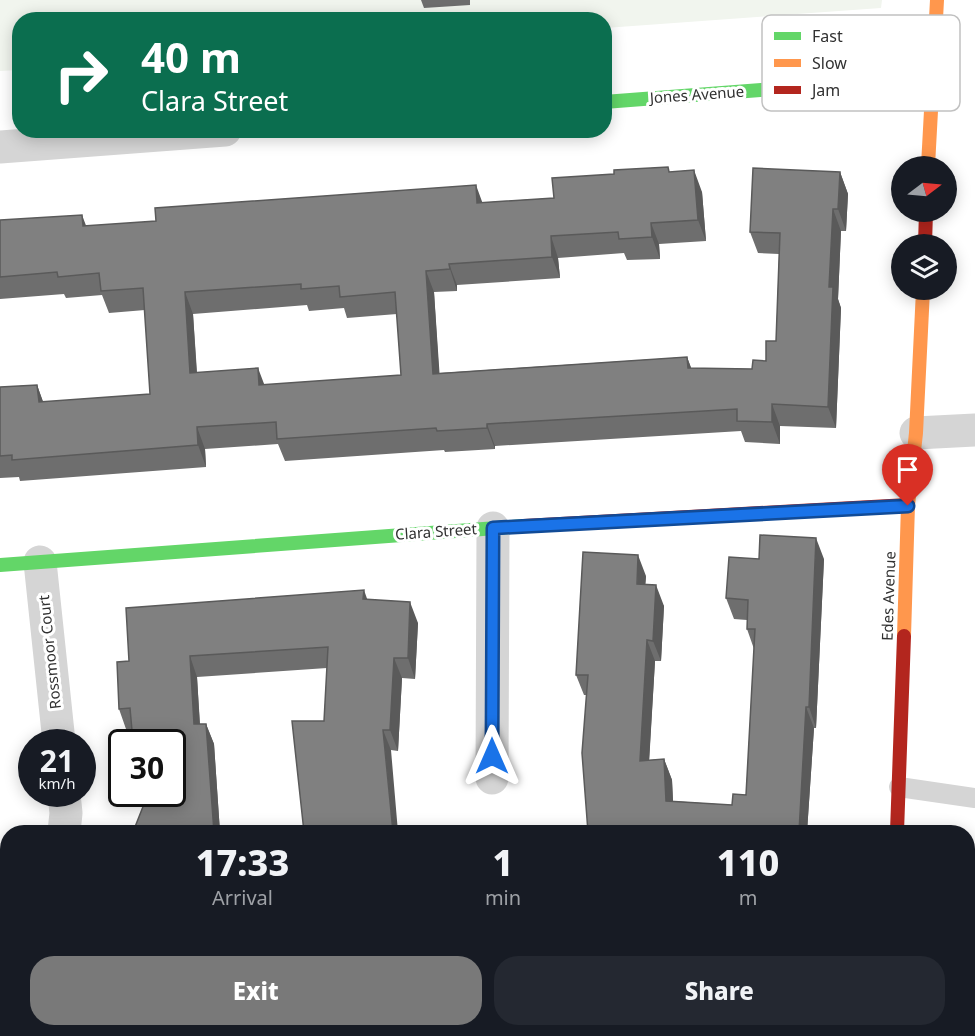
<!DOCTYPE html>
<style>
:root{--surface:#171b24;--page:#242831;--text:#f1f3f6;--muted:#9ea1a6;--accent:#797979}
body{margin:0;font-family:"Noto Sans",sans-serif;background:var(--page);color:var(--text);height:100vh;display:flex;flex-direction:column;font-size:22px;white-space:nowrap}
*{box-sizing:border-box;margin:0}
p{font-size:20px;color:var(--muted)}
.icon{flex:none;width:33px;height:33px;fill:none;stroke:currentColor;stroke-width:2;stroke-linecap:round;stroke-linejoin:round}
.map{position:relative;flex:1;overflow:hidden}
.panel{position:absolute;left:0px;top:825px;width:975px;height:212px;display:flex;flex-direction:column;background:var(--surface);border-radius:24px 24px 0 0;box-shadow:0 3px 15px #0003}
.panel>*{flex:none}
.banner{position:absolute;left:12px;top:12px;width:600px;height:126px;border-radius:24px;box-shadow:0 3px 15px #0003;background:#0b6e4f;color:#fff;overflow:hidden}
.needle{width:39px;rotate:74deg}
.fabs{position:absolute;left:891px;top:156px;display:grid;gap:12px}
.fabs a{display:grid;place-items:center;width:66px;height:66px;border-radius:50%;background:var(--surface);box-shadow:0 3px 15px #0003;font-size:30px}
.speed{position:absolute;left:18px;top:729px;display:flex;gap:12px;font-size:30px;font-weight:700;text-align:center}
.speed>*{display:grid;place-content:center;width:78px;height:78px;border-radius:50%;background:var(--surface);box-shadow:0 3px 15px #0003;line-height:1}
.speed small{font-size:15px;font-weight:400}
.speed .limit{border:3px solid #111;border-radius:9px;background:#fff;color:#111}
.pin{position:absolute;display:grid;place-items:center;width:51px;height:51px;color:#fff;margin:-62px -26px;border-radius:50% 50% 50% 0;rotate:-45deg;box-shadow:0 0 6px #0007}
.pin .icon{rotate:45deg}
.me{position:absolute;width:66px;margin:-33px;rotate:0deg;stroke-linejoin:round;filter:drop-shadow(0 0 4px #0008)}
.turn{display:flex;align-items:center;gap:21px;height:126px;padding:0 30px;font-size:27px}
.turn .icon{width:78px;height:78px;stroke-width:2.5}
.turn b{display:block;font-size:42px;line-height:51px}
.eta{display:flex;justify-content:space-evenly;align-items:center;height:102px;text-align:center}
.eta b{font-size:36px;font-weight:800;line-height:42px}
.cta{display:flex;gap:12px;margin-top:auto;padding:12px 30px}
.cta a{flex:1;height:69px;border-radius:24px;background:var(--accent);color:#fff;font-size:24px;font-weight:800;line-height:69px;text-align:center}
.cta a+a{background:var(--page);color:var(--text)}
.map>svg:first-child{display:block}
.green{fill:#f1f5ee}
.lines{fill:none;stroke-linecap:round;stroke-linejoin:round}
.lane{stroke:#d5d5d5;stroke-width:20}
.street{stroke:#d5d5d5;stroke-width:33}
.fast{stroke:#63d668;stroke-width:14}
.slow{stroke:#ff974d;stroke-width:14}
.jam{stroke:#b3261e;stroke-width:14}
.wall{fill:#6e6e6e;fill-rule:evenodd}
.shaded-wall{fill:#5a5a5a}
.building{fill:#808080;stroke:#5a5a5a;stroke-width:1.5;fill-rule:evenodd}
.route-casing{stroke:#114b97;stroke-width:15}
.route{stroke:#1a73e8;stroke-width:10}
.labels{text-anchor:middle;stroke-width:6;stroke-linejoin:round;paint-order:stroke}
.street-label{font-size:15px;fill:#313131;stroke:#fff}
.key{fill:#fff;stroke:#c1c1c1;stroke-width:1.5}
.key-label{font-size:16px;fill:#313131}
</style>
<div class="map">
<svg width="975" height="1036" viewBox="0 0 975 1036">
<rect width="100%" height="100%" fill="#fff"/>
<path class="green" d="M0 0H882L881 8 605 28 604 20H20L19 70 0 71Z"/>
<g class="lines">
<path class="lane" d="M899 787 975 798"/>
<path class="street" d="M0 147 225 130
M916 433 975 430
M40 562 59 742
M492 778 493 528
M64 832 66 813 64 794
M968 918 975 923
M0 961 8 960
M27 1029V1036"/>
<path class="fast" d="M604 102 933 77
M0 565 524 526
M889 1036 890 1029"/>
<path class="slow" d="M928 166 937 0
M904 636 908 505 916 433 923 290"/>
<path class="jam" d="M925 244 926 212
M524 526 908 505
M897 832 904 636"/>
</g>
<path class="wall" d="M421 0H470V5L424 8Z
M670 172 702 192 706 241 659 244 660 259 627 260 624 253 558 258 560 278 457 285V291L434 292 439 373 687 357 691 368 752 369 766 361 776 341 779 254 758 253 750 232 840 172 848 194 846 231H841L838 299 841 308 836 428 780 426V444L745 442 741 431 495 446V449L445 452 444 450 285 461 278 444 205 449 206 467 20 481 19 477 0 478V387L37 385 43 402 150 394 145 310 109 313 102 295 66 298 64 294 0 299V220L87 226 554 198ZM307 305 309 311 344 308 347 318 397 314 401 375 264 385 197 372 193 314Z
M759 559H824L816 728H814L807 832H588L586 695H584L576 675 646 576 645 585 664 606 661 661H655L649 760 664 759 672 780 673 801 732 805 746 795 754 649 747 629V620L734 619 726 598Z
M367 599 418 623 415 679 402 678 398 751 391 750 324 721 327 668 197 677 200 724H206L214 744 220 832H133L172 794 132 729H126L119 709 129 661Z
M417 1029H807V1036H245Z"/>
<path class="shaded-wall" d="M694 170 702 192 706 241 698 220Z
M840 172 848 194 846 231 838 209Z
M476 185 484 207 477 203Z
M833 209 841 231 838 299 841 308 836 428 828 407 829 287Z
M82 215 90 236 83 226Z
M651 223 659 244 660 259 652 237Z
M551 236 558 258 560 278 552 257Z
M449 264 457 285V291L450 269Z
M426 271 434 292 441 395 433 374Z
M185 292 193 314 198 394 190 373Z
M687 357 695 378 688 368Z
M258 368 266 389 259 385Z
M37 385 45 407 39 402Z
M772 404 780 426V444L772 422Z
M487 424 495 446V449L487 428Z
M197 427 205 449 206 467 198 445Z
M816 538 824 559 816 728 809 707Z
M638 555 646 576 644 605 637 584Z
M656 585 664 606 661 661 653 641Z
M364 590 371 610 363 599Z
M410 602 418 623 415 679 408 658Z
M647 640 655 661 648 781 640 761Z
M190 656 197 677 201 745 194 724Z
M394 658 402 678 398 751 390 730Z
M806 707 814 728 807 832H799Z
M206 724 214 744 220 832H214Z
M383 730 391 750 398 832H393Z
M664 759 672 780 674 822 666 801Z
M171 1029H175L176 1036H172Z
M410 1029H417V1036H411Z
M800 1029H807V1036H803Z"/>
<path class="building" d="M668 167 669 172 694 170 698 220 651 223 652 237 619 239 618 232 551 236 552 257 449 264 450 269 426 271 433 374 687 357 688 368 752 369 753 360 766 361V341H776L780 233 750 232 753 168 840 172 838 209H833L829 287H833L828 407 772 404V422L737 421V409L487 424V428L437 431 436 428 277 439 276 422 197 427 198 445 12 460V455L0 456V387L37 385 39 402 150 394 143 288 101 291 99 273 58 277 57 272 0 277V220L82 215 83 226 156 221 155 208 476 185 477 203 554 198 552 178 614 174V170ZM301 284V289L339 286 340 297 395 292 401 375 259 385 258 368 190 373 185 292Z
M760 535 816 538 809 707H806L799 832H588L582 753 588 675H576L583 552 638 555 637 584 656 585 653 641 647 640 640 761 664 759 666 801 732 805 733 794 746 795 755 629H747L748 600 726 598 729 557 759 559Z
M364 590 363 599 410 602 408 658H394L390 730H383L393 832H304L292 721H324L328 647 190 656 194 724H206L214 832H133L148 794H172V742H133L130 708 119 709 117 662 129 661 126 608Z
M119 1029H171L172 1036H120Z
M245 1029H410L411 1036H245Z
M417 1029H507V1030L488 1031V1036H416Z
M575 1029H759L696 1033V1036H576Z"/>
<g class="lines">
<g class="route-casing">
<path id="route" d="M492 756 493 528 908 506"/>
</g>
<use href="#route" class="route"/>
</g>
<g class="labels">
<g class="street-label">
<text transform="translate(697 95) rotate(-4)" y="5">Jones Avenue</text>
<text transform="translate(436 532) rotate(-4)" y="5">Clara Street</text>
<text transform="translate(889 596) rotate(-88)" y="5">Edes Avenue</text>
<text transform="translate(50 652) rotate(-96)" y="5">Rossmoor Court</text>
</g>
</g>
<rect x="762" y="15" width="198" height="96" rx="9" class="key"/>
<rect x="774" y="32" width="27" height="8" fill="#63d668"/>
<rect x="774" y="59" width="27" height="8" fill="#ff974d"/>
<rect x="774" y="86" width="27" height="8" fill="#b3261e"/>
<g class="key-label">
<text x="812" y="42">Fast</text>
<text x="812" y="69">Slow</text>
<text x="812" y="96">Jam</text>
</g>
</svg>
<div class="fabs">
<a><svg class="needle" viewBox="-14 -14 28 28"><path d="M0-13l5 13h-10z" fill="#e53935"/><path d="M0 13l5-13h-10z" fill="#9ea1a6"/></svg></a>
<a><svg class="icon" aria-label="layers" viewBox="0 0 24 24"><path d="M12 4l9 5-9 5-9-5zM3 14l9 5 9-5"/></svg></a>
</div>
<div class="speed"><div>21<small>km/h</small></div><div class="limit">30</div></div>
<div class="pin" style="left:908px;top:506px;background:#d93025"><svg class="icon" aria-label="arrive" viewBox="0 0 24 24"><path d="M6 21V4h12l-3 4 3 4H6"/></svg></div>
<svg class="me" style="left:492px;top:756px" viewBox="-20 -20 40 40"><path d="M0-17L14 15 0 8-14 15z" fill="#1a73e8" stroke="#fff" stroke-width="4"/></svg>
<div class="banner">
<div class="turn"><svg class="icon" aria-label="right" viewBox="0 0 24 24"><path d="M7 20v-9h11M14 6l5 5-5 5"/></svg><div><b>40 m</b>Clara Street</div></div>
</div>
<section class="panel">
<div class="eta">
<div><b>17:33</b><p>Arrival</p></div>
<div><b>1</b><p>min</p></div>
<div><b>110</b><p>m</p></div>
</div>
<div class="cta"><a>Exit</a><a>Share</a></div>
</section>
</div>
